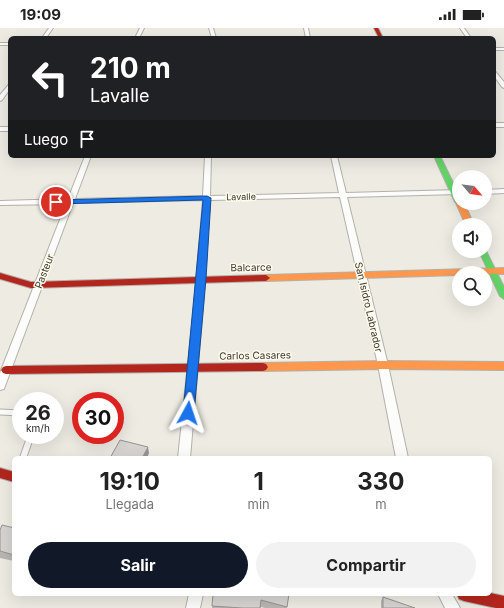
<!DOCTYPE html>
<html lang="es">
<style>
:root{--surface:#fff;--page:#f2f2f2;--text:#222;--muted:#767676;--accent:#111827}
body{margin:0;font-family:Inter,sans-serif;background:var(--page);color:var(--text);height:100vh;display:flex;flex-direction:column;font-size:15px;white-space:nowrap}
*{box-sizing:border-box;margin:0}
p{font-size:13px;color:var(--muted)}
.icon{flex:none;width:22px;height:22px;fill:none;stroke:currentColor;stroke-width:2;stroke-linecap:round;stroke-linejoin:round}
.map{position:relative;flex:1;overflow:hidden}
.drawer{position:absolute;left:12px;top:428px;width:480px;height:140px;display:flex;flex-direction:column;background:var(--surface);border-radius:6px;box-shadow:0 4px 16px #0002}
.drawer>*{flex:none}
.guide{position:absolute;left:8px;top:8px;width:488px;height:122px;border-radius:6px;box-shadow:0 4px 16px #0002;background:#202124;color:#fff;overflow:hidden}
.needle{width:26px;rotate:118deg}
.controls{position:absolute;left:452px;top:142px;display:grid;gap:8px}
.controls a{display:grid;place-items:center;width:40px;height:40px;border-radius:50%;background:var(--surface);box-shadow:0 4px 16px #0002;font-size:20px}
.speed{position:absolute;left:12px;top:364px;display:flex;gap:8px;font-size:20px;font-weight:700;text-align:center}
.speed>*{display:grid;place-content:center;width:52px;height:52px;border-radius:50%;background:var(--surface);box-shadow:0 4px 16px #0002;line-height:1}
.speed small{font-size:10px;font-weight:400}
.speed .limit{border:6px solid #d22;background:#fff;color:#111}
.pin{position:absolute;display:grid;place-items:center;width:34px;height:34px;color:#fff;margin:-17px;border:2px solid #fff;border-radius:50%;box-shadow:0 1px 4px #0007}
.me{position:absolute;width:44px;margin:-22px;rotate:5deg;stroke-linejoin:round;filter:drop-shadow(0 0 3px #0008)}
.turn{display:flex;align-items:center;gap:14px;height:84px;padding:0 16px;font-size:18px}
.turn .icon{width:52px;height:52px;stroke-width:2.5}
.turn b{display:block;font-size:28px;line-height:34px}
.then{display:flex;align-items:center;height:38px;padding:0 16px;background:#0003;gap:8px;font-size:15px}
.eta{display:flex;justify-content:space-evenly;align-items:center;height:68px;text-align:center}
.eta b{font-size:24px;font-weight:700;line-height:28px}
.primary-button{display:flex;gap:8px;margin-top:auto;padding:8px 16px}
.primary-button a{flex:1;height:46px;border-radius:24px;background:var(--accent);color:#fff;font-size:16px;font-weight:700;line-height:46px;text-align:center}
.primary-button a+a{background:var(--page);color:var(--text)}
.status{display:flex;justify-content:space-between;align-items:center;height:28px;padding:0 20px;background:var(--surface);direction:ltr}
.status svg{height:11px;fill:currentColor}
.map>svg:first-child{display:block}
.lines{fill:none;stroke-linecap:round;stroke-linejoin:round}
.lane-far1-casing{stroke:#b2b1aa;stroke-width:7}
.lane-casing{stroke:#b2b1aa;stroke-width:8}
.street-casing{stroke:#b2b1aa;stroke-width:2}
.fast-casing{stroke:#b2b1aa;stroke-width:2}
.slow-casing{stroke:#b2b1aa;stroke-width:2}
.jam-casing{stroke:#b2b1aa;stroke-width:2}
.lane-far1{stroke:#fcfcfb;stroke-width:5}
.lane{stroke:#fcfcfb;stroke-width:6}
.street{fill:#fcfcfb;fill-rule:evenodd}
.fast{fill:#63d668;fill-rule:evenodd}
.slow{fill:#ff974d;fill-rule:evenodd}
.jam{fill:#b3261e;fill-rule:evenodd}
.wall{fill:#b9b5b3}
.shaded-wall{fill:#969492}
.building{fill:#d7d3d0;stroke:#969492}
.route{fill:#1a73e8;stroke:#114b97}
.labels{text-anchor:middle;stroke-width:3;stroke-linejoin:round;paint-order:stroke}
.far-street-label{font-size:9px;fill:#3b3a34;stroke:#fefbeb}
.street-label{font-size:10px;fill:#3b3a34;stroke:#fefbeb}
</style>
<div class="status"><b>19:09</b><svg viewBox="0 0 49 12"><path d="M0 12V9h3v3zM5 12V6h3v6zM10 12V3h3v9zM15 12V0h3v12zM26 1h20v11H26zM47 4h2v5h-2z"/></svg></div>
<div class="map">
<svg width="504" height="580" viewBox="0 0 504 580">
<rect width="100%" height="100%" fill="#edebe2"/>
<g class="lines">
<g class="lane-far1-casing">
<path id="lane-far1" d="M0 384 21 385"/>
</g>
<g class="lane-casing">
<path id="lane" d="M23 430 31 407"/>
</g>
<g class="street-casing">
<path id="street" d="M49 0H53L46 10H42Z
M140 0H144L139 10H135Z
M209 0H213L216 10H212Z
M304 0H308L310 10H306Z
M460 0H464L471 10H467Z
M0 15H10V17H0Z
M494 20H504V22H494Z
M494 42 504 54V60L502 59 494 48Z
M10 55V61L2 72 0 73V67Z
M494 95H504V99H494Z
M0 99H10V103H0Z
M85 128H91L75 171 203 168 205 128H211L210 168 339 165 331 128H337L346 165 459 162V166L347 169 388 337 408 430H396L378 337 340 169 210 172 203 279 190 430H178L194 279 203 172 73 175 5 358 4 361 0 362V345L66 176 0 177V173L68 171Z
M504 161V165L485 166V162Z
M189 566H203L200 580H186Z
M438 566H452L460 580H445Z"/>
</g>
<g class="fast-casing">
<path id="fast" d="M434 128H440L459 167V175L462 176H459L455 174Z
M485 221 504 259V271L500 268 479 223H485Z"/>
</g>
<g class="slow-casing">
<path id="slow" d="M457 173 464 175 474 197H466L456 175Z
M504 240V246L459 245V247L266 253 262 250 266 247Z
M383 333 504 334V342L383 341 263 343 260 342 258 339 260 336 263 335Z"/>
</g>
<g class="jam-casing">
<path id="jam" d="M374 0H378L383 10H379Z
M0 245 31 254 266 247 270 250 266 253 31 260 0 251Z
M263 335 266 336 268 339 266 342 263 343 6 346 3 345 1 342 3 339 6 338Z
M0 440 14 444V454L0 450Z
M490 565 504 568V580H496L464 573 459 571 457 566Z"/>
</g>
<use href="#lane-far1" class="lane-far1"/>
<use href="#lane" class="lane"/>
<use href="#street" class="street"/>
<use href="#fast" class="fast"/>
<use href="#slow" class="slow"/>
<use href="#jam" class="jam"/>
</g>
<path class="wall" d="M14 500V533L0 530V502Z
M289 566 287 580H265L261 579 260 580H212V578Z
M383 569 415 580H381V573Z"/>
<path class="shaded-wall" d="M148 419 149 425 147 430H142Z"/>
<path class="building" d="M120 412 148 419 142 430H110Z
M2 497 14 500V527L0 523V502Z
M213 566H289L287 579 261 572 260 580H242L212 578Z
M383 569 415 580H383Z"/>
<path class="route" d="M207 168 211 170 206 251 194 385 192 388 188 389 185 388 183 385 203 172 56 176 52 174 56 172Z"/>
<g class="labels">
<g class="far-street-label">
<text transform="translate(241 169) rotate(-1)" y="3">Lavalle</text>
</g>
<g class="street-label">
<text transform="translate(251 239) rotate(-1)" y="4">Balcarce</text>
<text transform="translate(44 243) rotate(-69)" y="4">Pasteur</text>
<text transform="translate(369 279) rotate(77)" y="4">San Isidro Labrador</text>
<text transform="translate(255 327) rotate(-1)" y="4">Carlos Casares</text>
</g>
</g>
</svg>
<div class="controls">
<a><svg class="needle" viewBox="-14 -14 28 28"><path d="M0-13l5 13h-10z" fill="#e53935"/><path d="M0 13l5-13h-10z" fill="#767676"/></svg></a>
<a><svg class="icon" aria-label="sound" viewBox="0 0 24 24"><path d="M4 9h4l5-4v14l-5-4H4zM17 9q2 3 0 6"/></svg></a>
<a><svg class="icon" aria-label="search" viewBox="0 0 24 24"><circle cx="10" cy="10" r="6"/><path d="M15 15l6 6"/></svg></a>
</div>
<div class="speed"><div>26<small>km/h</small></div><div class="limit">30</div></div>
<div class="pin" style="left:56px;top:174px;background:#d93025"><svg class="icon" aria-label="arrive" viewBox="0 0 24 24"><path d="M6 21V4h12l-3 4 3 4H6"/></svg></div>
<svg class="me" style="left:188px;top:385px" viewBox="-20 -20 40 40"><path d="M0-17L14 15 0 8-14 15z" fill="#1a73e8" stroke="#fff" stroke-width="4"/></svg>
<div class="guide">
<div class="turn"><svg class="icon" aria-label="left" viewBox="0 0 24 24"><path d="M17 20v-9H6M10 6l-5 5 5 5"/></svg><div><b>210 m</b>Lavalle</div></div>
<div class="then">Luego<svg class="icon" aria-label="arrive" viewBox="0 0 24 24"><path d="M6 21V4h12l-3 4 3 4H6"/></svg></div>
</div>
<section class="drawer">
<div class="eta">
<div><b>19:10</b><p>Llegada</p></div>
<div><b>1</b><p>min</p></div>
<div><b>330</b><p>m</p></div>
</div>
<div class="primary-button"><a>Salir</a><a>Compartir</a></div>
</section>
</div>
